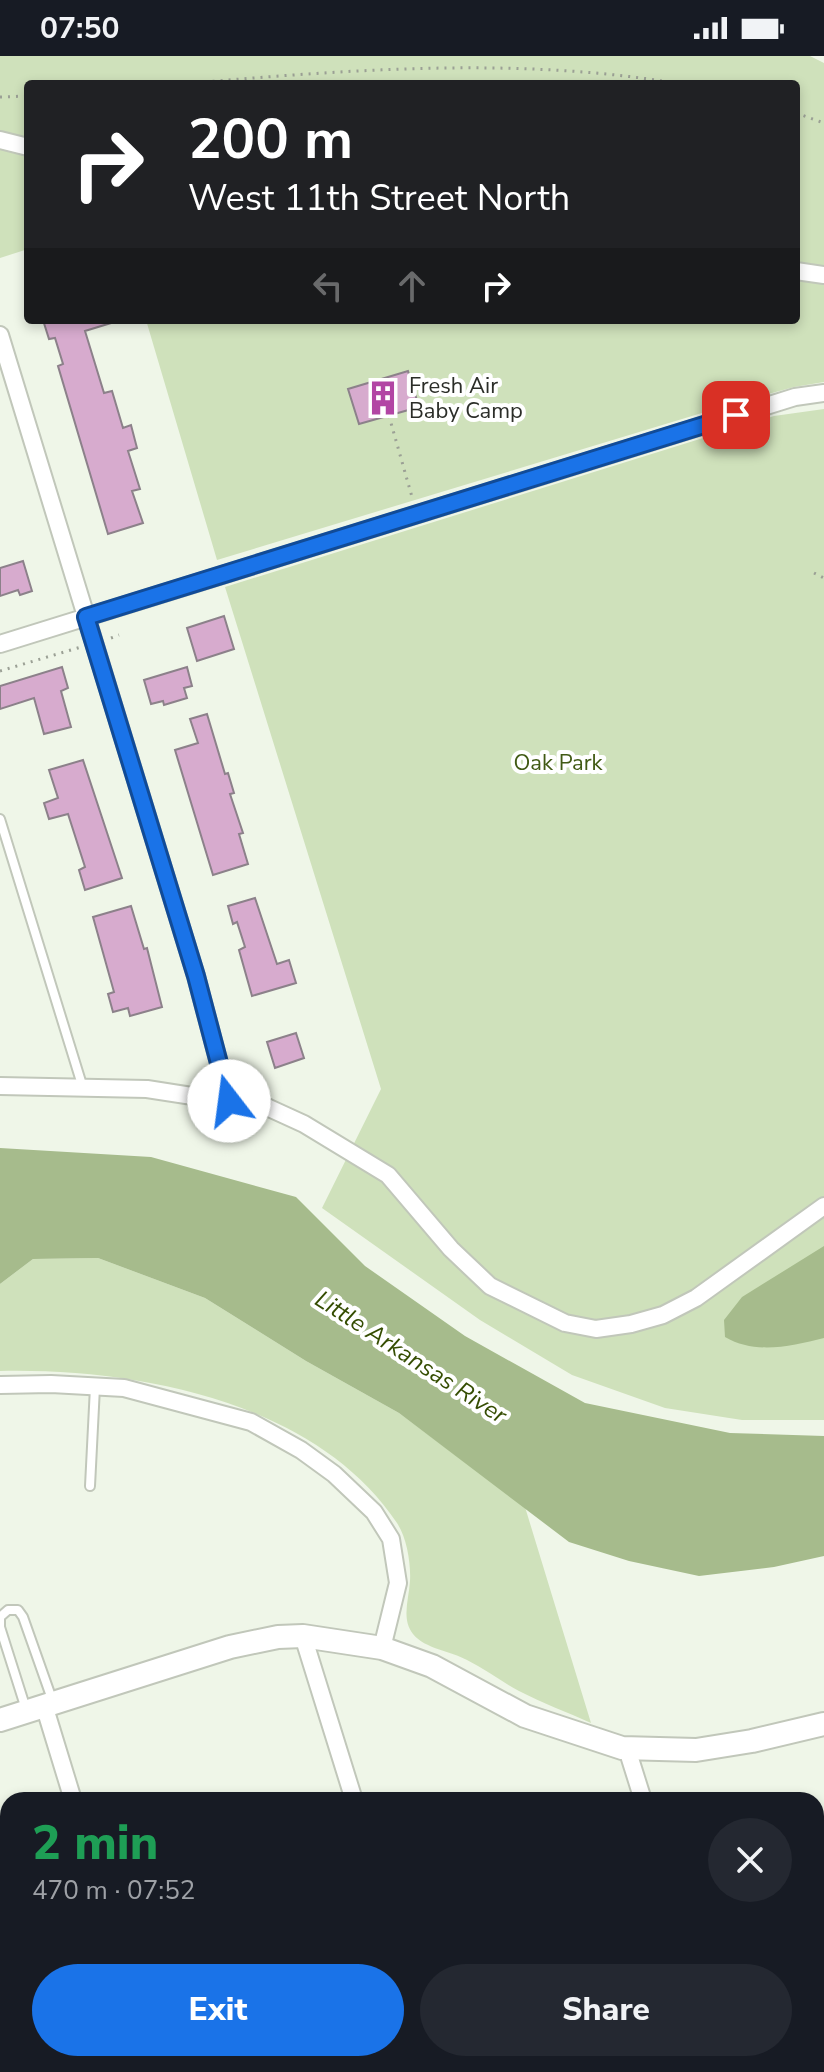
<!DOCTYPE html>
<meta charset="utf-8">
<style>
:root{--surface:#171b24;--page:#242831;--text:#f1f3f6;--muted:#9ea1a6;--accent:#1a73e8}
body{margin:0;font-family:"Nunito Sans",sans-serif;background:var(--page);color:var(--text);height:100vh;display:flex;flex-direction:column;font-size:30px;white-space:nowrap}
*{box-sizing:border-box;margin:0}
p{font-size:26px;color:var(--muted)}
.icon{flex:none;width:44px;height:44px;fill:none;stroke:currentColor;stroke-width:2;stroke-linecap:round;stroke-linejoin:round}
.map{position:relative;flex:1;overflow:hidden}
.drawer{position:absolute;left:0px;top:1736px;width:824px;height:280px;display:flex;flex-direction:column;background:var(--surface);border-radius:24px 24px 0 0;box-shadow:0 4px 12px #0003}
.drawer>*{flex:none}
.guide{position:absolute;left:24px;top:24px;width:776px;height:244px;border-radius:8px;box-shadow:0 4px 12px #0003;background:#202124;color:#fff;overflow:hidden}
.pin{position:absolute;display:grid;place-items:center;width:68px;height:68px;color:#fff;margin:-34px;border-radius:16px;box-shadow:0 4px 12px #0006}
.me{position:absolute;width:88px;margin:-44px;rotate:345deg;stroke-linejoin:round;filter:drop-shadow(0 0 6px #0008)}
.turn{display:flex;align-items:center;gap:28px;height:168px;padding:0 32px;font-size:36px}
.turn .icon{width:104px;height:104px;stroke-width:2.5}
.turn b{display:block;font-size:56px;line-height:68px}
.lanes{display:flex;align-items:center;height:76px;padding:0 32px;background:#0003;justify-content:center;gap:40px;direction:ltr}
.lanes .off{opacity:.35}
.round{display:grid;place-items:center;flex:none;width:84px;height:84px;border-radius:42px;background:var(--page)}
.headline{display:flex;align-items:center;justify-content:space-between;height:136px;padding:0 32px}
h1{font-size:48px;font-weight:800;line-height:60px;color:#1e9e55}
.button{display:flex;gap:16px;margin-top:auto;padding:16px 32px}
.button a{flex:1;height:92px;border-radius:48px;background:var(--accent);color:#fff;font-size:32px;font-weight:800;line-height:92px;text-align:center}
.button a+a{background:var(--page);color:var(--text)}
.status{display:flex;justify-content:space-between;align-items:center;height:56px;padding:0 40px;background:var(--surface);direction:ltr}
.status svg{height:22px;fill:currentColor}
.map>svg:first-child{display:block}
.green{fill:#cfe1bb}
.water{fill:#a6bb8c}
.building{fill:#d7abce;stroke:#8c818a;stroke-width:2}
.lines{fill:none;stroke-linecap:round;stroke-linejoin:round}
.lane-casing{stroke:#c1c7ba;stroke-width:12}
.street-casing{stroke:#c1c7ba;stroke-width:20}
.secondary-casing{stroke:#c1c7ba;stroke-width:26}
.path{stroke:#9ba095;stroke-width:3;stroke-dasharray:2 6;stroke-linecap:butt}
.lane{stroke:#fff;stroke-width:8}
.street{stroke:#fff;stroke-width:16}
.secondary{stroke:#fff;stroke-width:22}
.route-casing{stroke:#114b97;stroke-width:20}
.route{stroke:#1a73e8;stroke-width:14}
.labels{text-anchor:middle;stroke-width:8;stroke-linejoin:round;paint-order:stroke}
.poi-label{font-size:22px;fill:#2b2d28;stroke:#fff;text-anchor:start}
.park-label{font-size:22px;fill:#415a14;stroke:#fff}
.water-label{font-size:24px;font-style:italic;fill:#354d02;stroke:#fff}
</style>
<div class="status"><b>07:50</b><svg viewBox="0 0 49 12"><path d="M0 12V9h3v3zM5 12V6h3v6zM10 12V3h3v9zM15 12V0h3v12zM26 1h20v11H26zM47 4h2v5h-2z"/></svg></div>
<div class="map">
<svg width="824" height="2016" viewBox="0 0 824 2016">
<rect width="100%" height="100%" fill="#eff6e8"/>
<path class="green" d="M0 0H810L824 7V326L794 331 725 350 217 504 146 264H796V28H28V193L0 202Z
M824 353V1364H742L665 1352 572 1319 480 1264 322 1152 381 1033 225 531 774 360Z
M98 1202 205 1242 306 1305 399 1357 525 1451 591 1667C567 1656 542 1647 519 1635 502 1626 485 1613 467 1604 451 1595 425 1593 413 1578 401 1563 409 1543 410 1525 411 1508 407 1482 397 1467 316 1345 135 1312 0 1315V1228L33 1203Z"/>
<path class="water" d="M0 1092 151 1101 296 1141 365 1210 465 1280 585 1347 730 1377 824 1380V1500L774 1511 699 1520 629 1505 569 1486 399 1357 306 1305 205 1242 98 1202 33 1203 0 1228Z
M824 1190V1282C791 1290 756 1299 725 1281L724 1264 742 1241Z"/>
<path class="building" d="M43 264H110L111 267 85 275 104 337 112 335 123 372 131 369 137 392 128 395 140 433 132 435 143 467 108 478 58 310 63 308 55 282 49 283Z
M408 315 419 351 359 368 348 333Z
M23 505 32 535 20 539 18 534 0 540V512Z
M224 560 234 593 197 605 187 572Z
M62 611 68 632 61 635 71 671 44 678 34 642 0 653V630Z
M187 611 192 630 184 632 187 642 164 649 163 645 151 648 144 624Z
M207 658 225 718 228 717 234 737 230 738 243 777 239 778 248 808 213 819 175 694 198 687 190 663Z
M83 704 122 822 85 834 79 814 85 811 68 758 49 763 44 747 58 742 49 714Z
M255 842 277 908 289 904 296 927 252 940 239 894 245 891 237 866 233 868 228 850Z
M131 850 144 893 147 892 162 951 130 960 128 952 113 956 108 938 114 936 93 861Z
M296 977 304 1002 275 1012 267 986Z"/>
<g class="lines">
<g class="lane-casing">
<path id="lane" d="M0 763 83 1032
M90 1430 95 1331
M26 1653 0 1571V1561L8 1554H18L23 1561 53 1646"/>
</g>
<g class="street-casing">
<path id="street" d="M0 84 28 91
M796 215 824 219
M0 279 196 920 229 1045
M0 588 795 341 824 337
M0 1030 147 1033 269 1052 304 1068 388 1119 451 1193 490 1230 565 1267 596 1273 631 1268 663 1259 696 1242 824 1150
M0 1329 51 1328 124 1332 251 1366 301 1394 334 1418 374 1456 391 1483 398 1527 382 1592
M303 1580 354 1744
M44 1649 73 1744
M627 1693 643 1744
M816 1992 824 1990
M154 2008 156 2016
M437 2008 440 2016
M722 2008 724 2016
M740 2016 765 2008"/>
</g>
<g class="secondary-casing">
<path id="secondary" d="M0 1664 230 1591 278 1581 303 1580 382 1592 432 1610 525 1660 622 1692 696 1694 752 1685 824 1668"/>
</g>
<path class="path" d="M181 28C345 14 517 0 681 28
M0 41 28 40
M796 57 824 67
M389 360 412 441
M814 517 824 522
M111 582 119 579
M0 615 81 591
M817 2016 824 2014"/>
<use href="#lane" class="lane"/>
<use href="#street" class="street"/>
<use href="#secondary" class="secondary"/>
</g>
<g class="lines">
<g class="route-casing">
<path id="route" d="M229 1045 196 920 86 561 736 359"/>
</g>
<use href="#route" class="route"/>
</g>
<defs>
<g id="building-bare" transform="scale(2.76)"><path d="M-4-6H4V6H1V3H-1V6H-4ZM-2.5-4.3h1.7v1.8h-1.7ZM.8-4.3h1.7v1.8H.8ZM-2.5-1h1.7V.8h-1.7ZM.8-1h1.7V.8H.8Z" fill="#b245a4" stroke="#fff" stroke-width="2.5" paint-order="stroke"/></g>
</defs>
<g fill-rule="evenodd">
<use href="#building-bare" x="383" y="342"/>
</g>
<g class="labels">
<g class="poi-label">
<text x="409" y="337">Fresh Air<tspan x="409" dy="25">Baby Camp</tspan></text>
</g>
<g class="park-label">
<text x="558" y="714">Oak Park</text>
</g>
<g class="water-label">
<text transform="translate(411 1301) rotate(33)" y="8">Little Arkansas River</text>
</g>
</g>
</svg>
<div class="pin" style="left:736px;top:359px;background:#d93025"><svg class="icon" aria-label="arrive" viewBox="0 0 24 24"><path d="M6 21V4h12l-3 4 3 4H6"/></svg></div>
<svg class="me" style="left:229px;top:1045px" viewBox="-20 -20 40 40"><circle r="19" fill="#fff"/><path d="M0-13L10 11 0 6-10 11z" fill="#1a73e8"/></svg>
<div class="guide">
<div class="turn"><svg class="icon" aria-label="right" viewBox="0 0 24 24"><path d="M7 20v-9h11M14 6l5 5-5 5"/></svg><div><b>200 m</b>West 11th Street North</div></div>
<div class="lanes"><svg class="icon off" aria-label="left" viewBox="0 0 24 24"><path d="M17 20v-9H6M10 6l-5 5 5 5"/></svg><svg class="icon off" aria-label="ahead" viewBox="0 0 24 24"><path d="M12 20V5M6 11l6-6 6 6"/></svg><svg class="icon" aria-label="right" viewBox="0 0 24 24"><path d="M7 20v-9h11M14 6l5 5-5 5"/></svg></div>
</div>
<section class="drawer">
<div class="headline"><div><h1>2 min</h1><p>470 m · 07:52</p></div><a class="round"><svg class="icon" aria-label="close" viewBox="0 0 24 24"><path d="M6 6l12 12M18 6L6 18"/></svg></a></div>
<div class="button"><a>Exit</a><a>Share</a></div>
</section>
</div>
